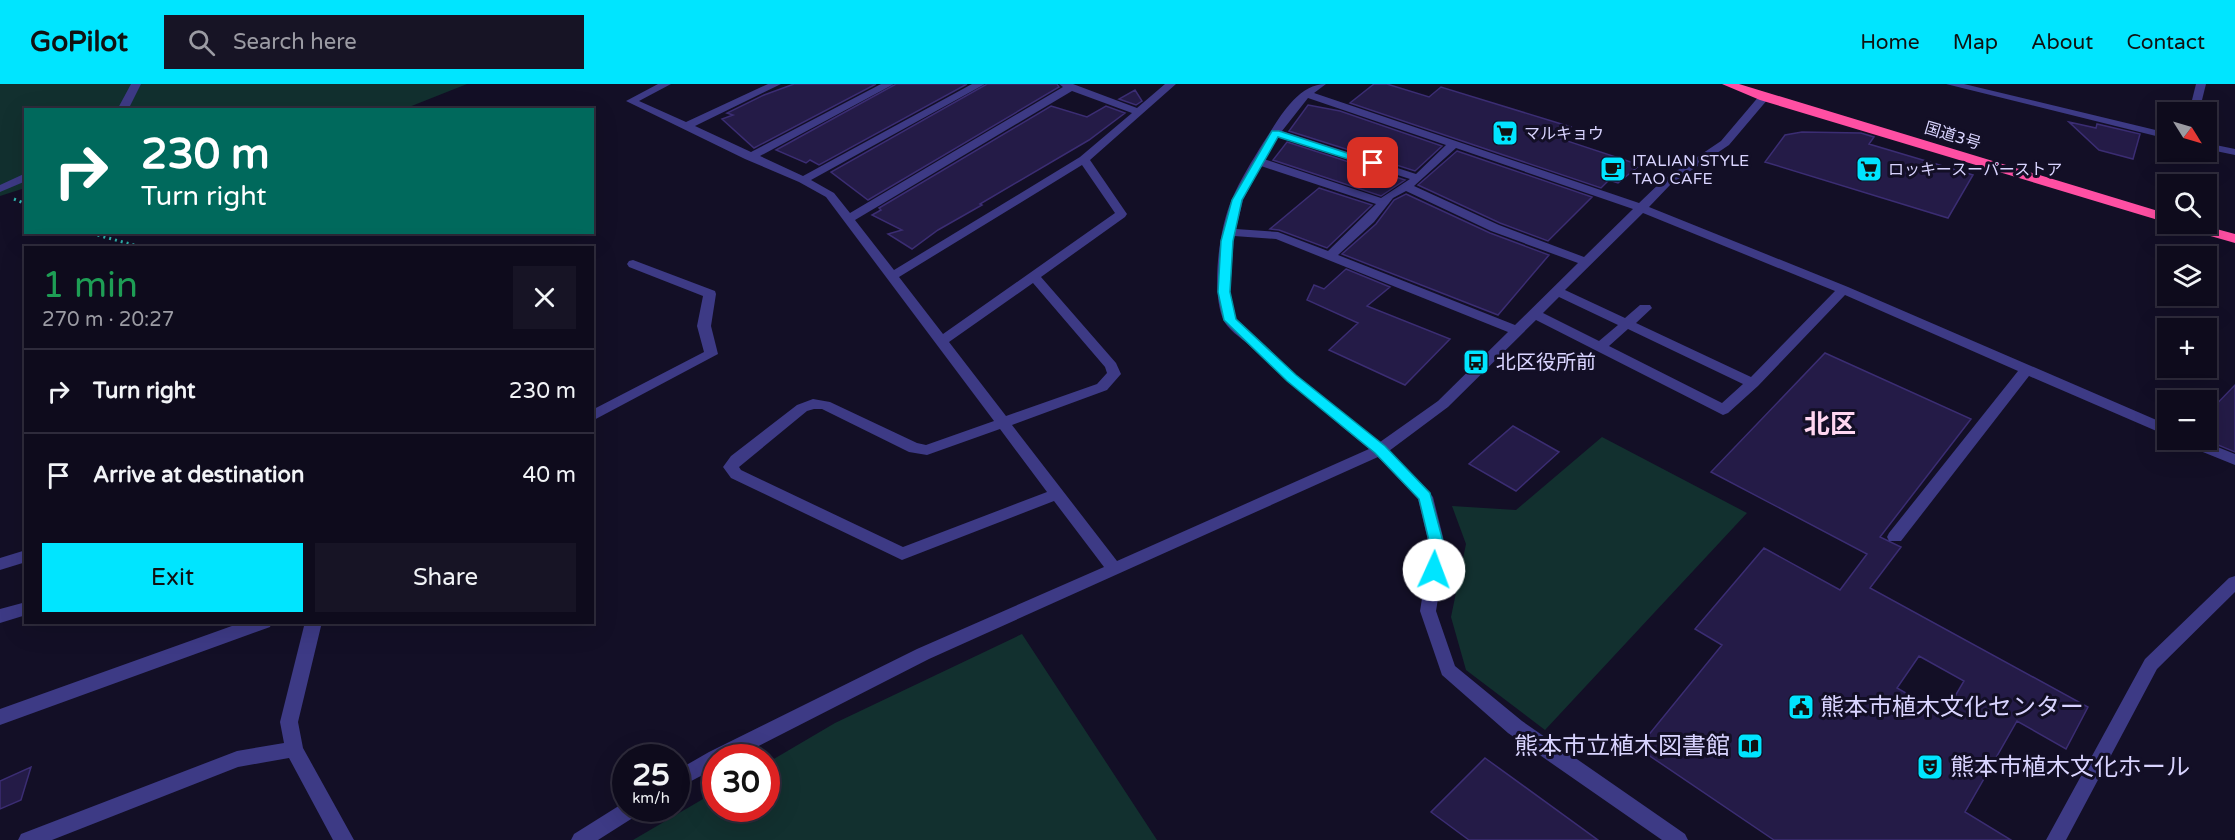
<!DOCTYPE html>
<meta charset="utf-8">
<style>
:root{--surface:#0e0b1c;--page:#171425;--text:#f1f3f6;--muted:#9b9ba3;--line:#2e2b3b;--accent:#00e5ff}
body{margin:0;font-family:"Varela Round","Noto Sans JP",sans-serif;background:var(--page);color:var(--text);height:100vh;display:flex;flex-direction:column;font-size:22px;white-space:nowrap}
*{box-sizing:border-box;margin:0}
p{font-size:20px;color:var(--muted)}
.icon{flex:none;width:33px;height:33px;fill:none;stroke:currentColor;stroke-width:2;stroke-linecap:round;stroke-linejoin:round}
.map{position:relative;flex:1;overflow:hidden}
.sheet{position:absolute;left:24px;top:162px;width:570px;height:378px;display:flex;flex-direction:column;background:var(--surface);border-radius:0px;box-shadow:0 6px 24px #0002,0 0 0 2px var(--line)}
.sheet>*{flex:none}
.banner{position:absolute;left:24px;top:24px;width:570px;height:126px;border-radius:0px;box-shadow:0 6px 24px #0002,0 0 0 2px var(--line);background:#00695c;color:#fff;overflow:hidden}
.needle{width:39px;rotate:127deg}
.controls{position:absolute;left:2157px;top:18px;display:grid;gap:12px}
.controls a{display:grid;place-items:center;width:60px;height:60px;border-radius:0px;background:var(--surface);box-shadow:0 6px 24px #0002,0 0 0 2px var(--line);font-size:30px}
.speed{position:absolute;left:612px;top:660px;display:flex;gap:12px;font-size:30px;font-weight:700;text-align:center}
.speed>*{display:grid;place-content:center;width:78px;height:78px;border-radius:50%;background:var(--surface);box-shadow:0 6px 24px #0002,0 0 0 2px var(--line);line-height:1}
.speed small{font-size:15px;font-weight:400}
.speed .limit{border:9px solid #d22;background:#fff;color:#111}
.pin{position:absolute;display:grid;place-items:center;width:51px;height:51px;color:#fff;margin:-26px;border-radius:12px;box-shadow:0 3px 9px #0006}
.me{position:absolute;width:66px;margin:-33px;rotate:2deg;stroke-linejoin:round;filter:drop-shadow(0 0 4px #0008)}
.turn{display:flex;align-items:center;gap:21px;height:126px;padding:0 18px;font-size:27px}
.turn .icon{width:78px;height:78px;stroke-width:2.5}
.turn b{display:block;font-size:42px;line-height:51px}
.round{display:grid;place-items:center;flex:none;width:63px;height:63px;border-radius:0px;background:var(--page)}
.head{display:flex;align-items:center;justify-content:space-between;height:102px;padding:0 18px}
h1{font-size:36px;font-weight:600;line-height:45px;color:#1e9e55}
.action{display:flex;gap:12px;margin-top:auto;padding:12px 18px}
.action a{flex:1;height:69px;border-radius:0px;background:var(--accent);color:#111;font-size:24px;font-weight:600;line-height:69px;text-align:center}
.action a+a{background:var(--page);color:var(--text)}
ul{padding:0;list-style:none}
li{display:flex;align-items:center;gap:18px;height:84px;padding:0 18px;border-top:2px solid var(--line)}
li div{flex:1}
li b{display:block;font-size:22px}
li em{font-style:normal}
header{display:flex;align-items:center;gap:36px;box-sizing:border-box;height:84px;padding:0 30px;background:var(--accent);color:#111}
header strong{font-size:28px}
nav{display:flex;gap:33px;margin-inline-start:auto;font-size:21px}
.search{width:420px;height:54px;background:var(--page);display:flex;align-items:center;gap:15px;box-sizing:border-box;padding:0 21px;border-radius:0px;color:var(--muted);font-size:22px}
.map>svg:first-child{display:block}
.green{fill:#12302f}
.building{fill:#241b47;stroke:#3b2d73;stroke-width:1.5;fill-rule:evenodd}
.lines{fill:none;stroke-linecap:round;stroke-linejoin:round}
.path{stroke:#2fb8b0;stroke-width:3;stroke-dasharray:2 4;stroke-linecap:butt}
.minor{fill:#3d3a85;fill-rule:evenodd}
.highway{fill:#ff4fa3;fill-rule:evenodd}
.route{fill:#00e5ff;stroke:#0095a6;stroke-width:1.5}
.labels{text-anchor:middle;stroke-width:6;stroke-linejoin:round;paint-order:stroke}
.far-poi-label{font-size:16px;fill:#d9d4ff;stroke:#130f26;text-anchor:start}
.far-street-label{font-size:16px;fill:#d9d4ff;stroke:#130f26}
.poi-label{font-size:20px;fill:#d9d4ff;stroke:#130f26;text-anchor:start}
.near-poi-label{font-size:24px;fill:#d9d4ff;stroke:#130f26;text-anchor:start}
.district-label{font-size:26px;font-weight:bold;fill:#ffd6f0;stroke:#130f26}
</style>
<header>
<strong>GoPilot</strong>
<div class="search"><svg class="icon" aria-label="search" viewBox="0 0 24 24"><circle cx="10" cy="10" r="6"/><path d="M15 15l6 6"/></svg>Search here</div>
<nav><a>Home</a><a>Map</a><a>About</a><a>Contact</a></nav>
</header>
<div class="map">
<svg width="2235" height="756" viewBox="0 0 2235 756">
<rect width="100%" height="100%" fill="#130f26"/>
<path class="green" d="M0 0H467L404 25H222L223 22 217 26H26L25 104 0 112Z
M1602 353 1747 429 1545 646 1466 586 1451 533 1466 460 1452 422 1516 426Z
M1022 550 1157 756H633L715 708 716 724H766L767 679 835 639Z"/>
<path class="building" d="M794 0H876L754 64 722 35 733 31 727 29 764 11Z
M896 0H967L819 81 810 76 806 79 776 66Z
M987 0H1057L1059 3 868 116 831 88Z
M1374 0H1387L1429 13 1441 3 1571 43 1561 55 1640 81 1618 99 1609 96 1601 104 1350 19Z
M1135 6 1142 17 1136 21 1119 15Z
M1308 21 1340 27 1442 62 1415 87 1289 47Z
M1051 22 1087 33 1106 22 1125 29 1089 56 980 120 982 121 938 146 912 165 888 150 902 146 872 131 881 126 879 124Z
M2069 38 2096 44 2097 40 2140 50 2133 75 2099 66Z
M1802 48 1861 49 1874 53 1869 60 1973 91 1948 134 1765 78 1785 51Z
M1287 58 1405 96 1381 112 1273 76Z
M1457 67 1592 113 1548 157 1500 139 1418 101Z
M1319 104 1372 121 1327 164 1279 146 1270 145Z
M1406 110 1490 149 1549 171 1498 231 1342 170 1376 140 1394 116Z
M1346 185 1390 203 1367 222 1450 255 1405 301 1329 266 1358 239 1307 216 1314 201 1324 205Z
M1825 269 1971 335 1880 453 1901 463 1870 504 2088 623 2066 665 2017 637 1965 728 2011 756H1774L1638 664 1722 561 1695 545 1764 464 1840 506 1867 470 1711 388ZM1919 572 1964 597 1944 631 1897 604Z
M2235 301V368L2206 356V331Z
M1513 342 1559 368 1516 407 1469 380Z
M1485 674 1598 756H1469L1431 728Z
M31 683 21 716 0 725V697Z"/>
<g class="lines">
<path class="path" d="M14 115 26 120
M86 148 145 164"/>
<path class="minor" d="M131 0H141L128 26H117Z
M658 0H671L639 17 686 38 768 0H781L695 42 751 68 881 0H894L760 72 803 92 972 0H985L811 96 834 109 850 129 1063 3 1059 0H1073L1137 24 1165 0H1176L1090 76 1127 130 1125 133 1041 193 1116 279 1121 290 1107 306 1012 341 1117 477 1369 365C1328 331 1287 298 1249 261 1241 254 1227 245 1223 235 1211 206 1219 144 1232 115 1240 96 1252 77 1263 59 1278 37 1296 0 1326 0L1314 9 1639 119 1663 96 1721 57 1760 11H1768V15L1729 61 1671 100 1649 123 1848 203 2168 341V352L2029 292 1901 457H1889L1887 453 1889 449 2018 287 1845 211 1758 302 1728 329 1723 331 1536 236 1448 323 1389 367 1433 413 1446 465 1436 527 1455 582 1522 637 1685 750 1688 756H1662L1508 649 1442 591 1420 527 1430 465 1418 415 1378 373 929 575 735 674H716V684L676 705V687L709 668 917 565 1104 483 1054 417 902 476 731 394 723 383 731 372 797 321 813 315 830 318 917 359 926 361 994 337 826 113 799 98 745 75 626 17ZM1072 7 1132 29 1080 73 894 186 855 136ZM1308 14 1446 61 1416 90 1282 47ZM1278 53 1410 95 1381 114 1264 75ZM1456 64 1633 125 1584 173 1499 141 1414 102ZM1082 81 1115 129 943 250 899 193ZM1261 82 1376 120 1328 167 1278 148 1236 145 1243 116ZM1406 107 1491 147 1578 179 1515 241 1338 171 1374 138 1393 114ZM1643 129 1835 207 1751 293 1636 239 1652 224 1650 221H1640L1625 234 1565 206ZM1234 152 1276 155 1508 248 1438 317 1380 358 1296 291 1236 235 1230 208ZM1033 199 1105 283 1107 289 1097 300 1006 332 949 258ZM1559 213 1618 241 1599 257 1543 229ZM1628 245 1743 300 1722 319 1609 262ZM814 325H822L909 368 927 371 1000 345 1047 408 903 463 741 386 739 383 807 327Z
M1946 0H1964L2168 49V55Z
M2196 0H2206L2199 28H2189Z
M2206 59 2235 65V71L2206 65Z
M26 89V97L0 108V101Z
M633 176 715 207 716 210 711 242 718 270 592 337V326L704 268 697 242 703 212 629 183 627 180 629 177Z
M2181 356H2200L2235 370V381L2183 360Z
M26 466V478L0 486V474Z
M2235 492V508L2157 585 2066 756H2046L2145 575 2229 494Z
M26 518V531L0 539V525Z
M243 538H272L270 543 0 641V625Z
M305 538H322L298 638 303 664 354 756H333L289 674 238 683 52 756H18L21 750 237 667 284 659 280 638Z
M625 718 626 724H641L639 730 598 756H571L574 750Z"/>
<path class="highway" d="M1722 0H1739L2168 130V139L1760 16Z
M2177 140H2198L2235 150V159L2179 143Z"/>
</g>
<path class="route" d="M1272 47H1279L1378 79 1370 82 1278 53 1242 116 1233 157 1230 208 1236 235 1296 291 1385 362 1430 409 1445 465 1440 490H1429L1427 486 1431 465 1419 415 1375 369 1287 297 1224 236 1218 208 1221 157 1232 116Z"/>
<defs>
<g id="supermarket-square" transform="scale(1.35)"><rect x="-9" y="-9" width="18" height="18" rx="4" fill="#00e5ff" stroke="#130f26"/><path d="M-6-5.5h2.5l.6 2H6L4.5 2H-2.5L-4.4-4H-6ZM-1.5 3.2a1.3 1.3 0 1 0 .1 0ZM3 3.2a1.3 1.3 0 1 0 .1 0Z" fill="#111"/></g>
<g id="cafe-square" transform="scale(1.35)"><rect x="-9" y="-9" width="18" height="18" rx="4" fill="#00e5ff" stroke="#130f26"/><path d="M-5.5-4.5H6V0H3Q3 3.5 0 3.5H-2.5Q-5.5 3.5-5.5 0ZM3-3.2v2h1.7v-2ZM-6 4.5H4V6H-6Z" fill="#111"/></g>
<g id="bus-square" transform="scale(1.35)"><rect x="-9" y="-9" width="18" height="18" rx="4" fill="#00e5ff" stroke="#130f26"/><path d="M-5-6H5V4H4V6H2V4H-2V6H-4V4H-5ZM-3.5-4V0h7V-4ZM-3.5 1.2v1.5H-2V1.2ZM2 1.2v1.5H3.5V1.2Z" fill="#111"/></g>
<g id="civic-square" transform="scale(1.35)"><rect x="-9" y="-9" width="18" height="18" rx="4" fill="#00e5ff" stroke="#130f26"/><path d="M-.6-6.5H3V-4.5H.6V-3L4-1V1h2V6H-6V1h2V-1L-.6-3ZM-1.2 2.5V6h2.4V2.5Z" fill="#111"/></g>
<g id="library-square" transform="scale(1.35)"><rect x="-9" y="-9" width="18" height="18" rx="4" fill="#00e5ff" stroke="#130f26"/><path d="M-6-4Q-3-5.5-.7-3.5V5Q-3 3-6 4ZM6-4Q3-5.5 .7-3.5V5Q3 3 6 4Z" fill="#111"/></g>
<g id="theatre-square" transform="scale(1.35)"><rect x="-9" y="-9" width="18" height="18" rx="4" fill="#00e5ff" stroke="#130f26"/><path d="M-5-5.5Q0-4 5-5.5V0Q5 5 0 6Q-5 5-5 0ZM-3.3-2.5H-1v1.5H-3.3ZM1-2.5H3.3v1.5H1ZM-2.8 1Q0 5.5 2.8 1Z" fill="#111"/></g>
</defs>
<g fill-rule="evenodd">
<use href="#supermarket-square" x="1505" y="49"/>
<use href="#cafe-square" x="1613" y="85"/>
<use href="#supermarket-square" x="1869" y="85"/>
<use href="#bus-square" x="1476" y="278"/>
<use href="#civic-square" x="1801" y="623"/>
<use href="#library-square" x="1750" y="662"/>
<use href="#theatre-square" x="1930" y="683"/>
</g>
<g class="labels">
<g class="far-poi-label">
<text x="1524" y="55">マルキョウ</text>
<text x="1632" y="82">ITALIAN STYLE<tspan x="1632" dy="18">TAO CAFE</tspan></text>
<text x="1888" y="91">ロッキースーパーストア</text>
</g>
<g class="far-street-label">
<text transform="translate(1953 51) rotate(17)" y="6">国道3号</text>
</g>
<g class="poi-label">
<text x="1496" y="285">北区役所前</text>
</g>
<g class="near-poi-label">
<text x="1820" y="631">熊本市植木文化センター</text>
<text x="1730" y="670" text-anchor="end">熊本市立植木図書館</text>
<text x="1950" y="691">熊本市植木文化ホール</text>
</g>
<g class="district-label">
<text x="1830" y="349">北区</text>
</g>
</g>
</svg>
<div class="controls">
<a><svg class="needle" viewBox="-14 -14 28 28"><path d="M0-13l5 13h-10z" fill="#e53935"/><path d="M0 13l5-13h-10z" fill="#9b9ba3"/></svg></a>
<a><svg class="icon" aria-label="search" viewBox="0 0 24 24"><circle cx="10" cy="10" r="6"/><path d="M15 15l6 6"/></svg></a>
<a><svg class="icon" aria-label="layers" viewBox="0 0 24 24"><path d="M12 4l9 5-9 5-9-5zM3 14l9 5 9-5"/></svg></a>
<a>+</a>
<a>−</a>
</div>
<div class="speed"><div>25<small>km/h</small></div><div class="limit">30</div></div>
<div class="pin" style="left:1373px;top:79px;background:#d93025"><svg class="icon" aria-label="arrive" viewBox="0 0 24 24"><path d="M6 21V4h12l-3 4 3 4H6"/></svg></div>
<svg class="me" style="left:1434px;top:486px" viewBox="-20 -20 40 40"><circle r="19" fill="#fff"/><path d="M0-13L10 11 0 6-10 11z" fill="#00e5ff"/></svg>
<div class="banner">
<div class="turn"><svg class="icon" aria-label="right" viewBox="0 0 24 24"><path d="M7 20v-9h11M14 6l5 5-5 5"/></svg><div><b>230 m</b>Turn right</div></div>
</div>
<section class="sheet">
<div class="head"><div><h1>1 min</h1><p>270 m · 20:27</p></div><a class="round"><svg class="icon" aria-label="close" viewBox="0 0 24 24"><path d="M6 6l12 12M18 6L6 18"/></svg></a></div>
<ul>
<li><svg class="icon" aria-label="right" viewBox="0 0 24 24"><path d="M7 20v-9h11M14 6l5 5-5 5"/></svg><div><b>Turn right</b></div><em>230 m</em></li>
<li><svg class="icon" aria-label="arrive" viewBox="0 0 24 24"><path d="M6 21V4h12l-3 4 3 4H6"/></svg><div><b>Arrive at destination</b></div><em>40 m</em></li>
</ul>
<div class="action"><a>Exit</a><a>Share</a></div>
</section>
</div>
